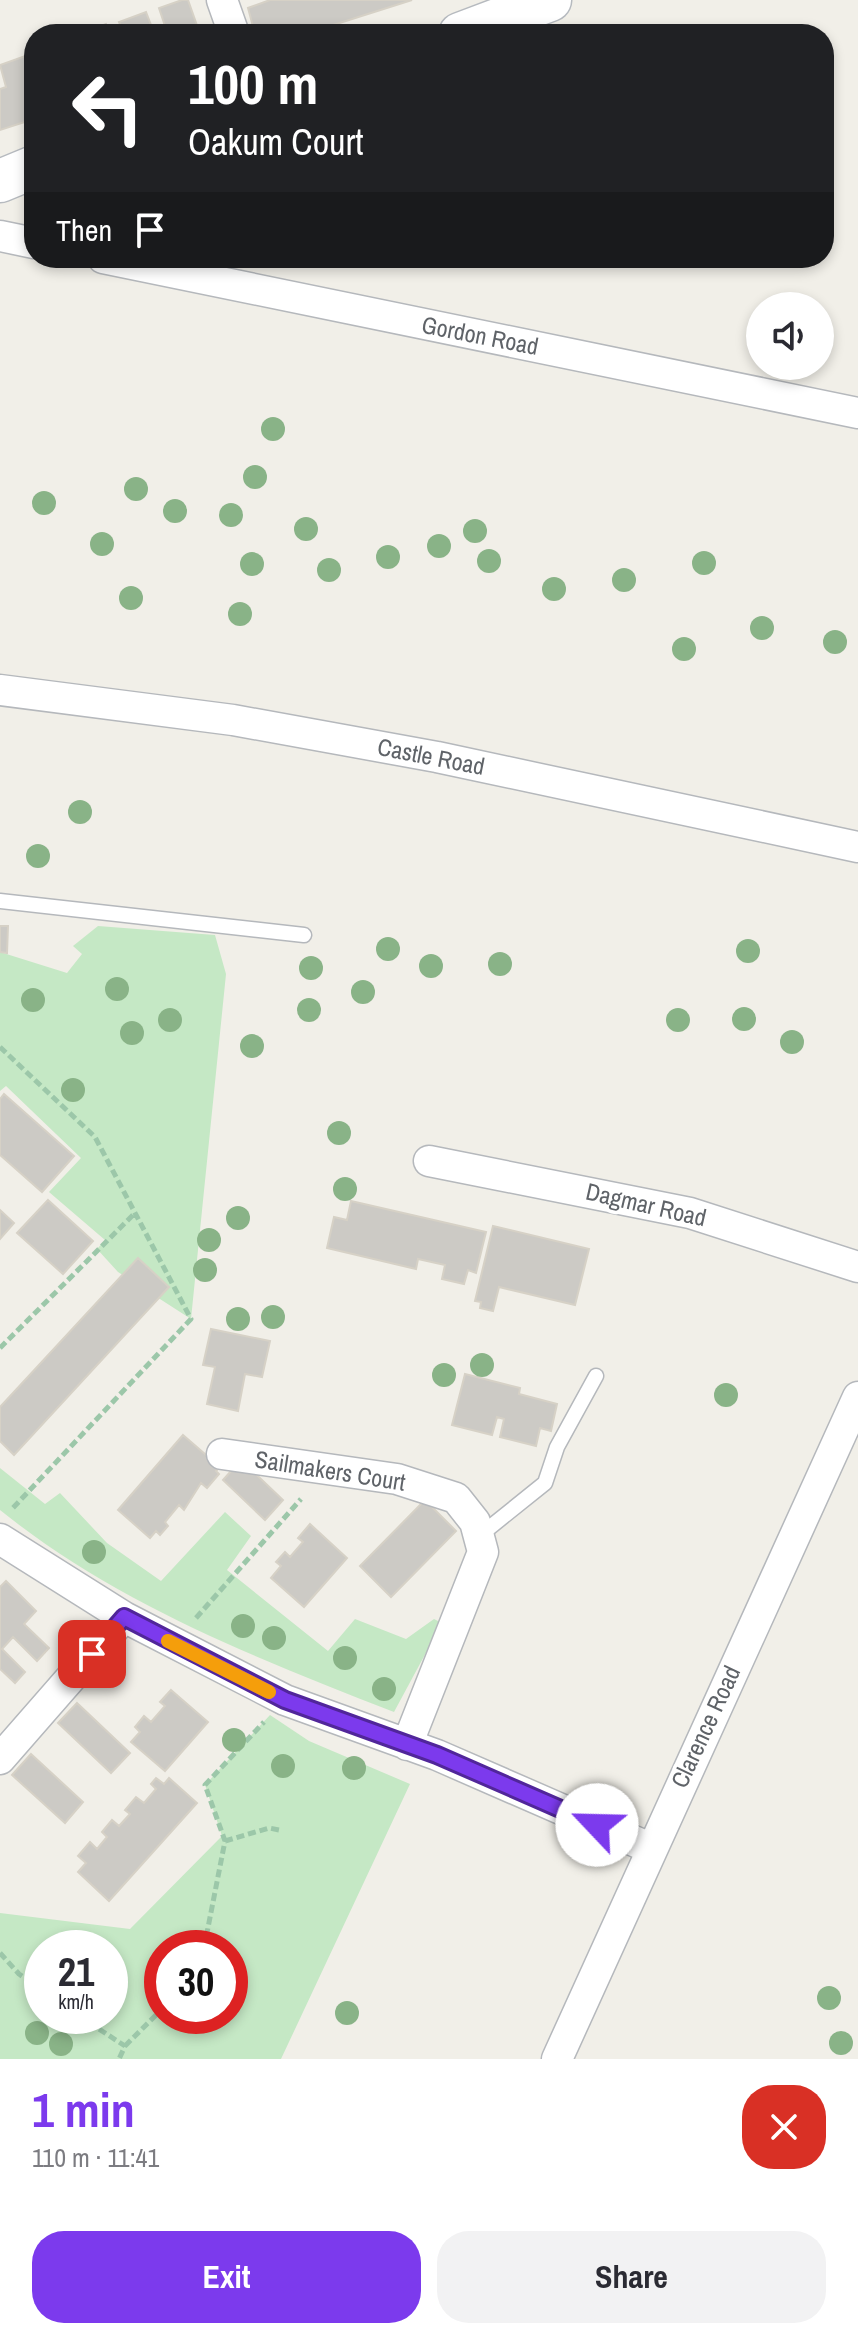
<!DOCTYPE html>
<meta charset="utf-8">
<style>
:root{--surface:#fff;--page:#f2f2f3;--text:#2b2b33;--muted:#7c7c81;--accent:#7c3aed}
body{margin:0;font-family:"Archivo Narrow",sans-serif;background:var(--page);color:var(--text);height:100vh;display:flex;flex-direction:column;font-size:30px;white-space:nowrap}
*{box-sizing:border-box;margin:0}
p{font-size:26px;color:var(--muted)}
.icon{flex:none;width:44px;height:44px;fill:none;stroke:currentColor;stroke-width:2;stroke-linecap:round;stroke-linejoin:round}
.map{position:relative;height:2059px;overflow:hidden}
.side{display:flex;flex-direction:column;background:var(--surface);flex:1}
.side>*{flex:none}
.banner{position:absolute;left:24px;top:24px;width:810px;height:244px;border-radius:32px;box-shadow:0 4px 12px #0003;background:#202124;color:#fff;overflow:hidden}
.controls{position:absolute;left:746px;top:292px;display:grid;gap:16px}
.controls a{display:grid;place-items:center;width:88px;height:88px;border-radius:50%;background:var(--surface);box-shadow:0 4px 12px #0003;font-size:40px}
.speed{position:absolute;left:24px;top:1930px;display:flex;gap:16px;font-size:40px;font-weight:700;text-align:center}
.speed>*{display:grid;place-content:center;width:104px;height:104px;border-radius:50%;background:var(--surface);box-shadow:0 4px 12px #0003;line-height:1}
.speed small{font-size:20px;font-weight:400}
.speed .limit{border:12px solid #d22;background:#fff;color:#111}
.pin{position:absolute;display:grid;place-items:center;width:68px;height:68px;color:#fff;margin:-34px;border-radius:16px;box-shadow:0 4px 12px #0006}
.me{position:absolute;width:88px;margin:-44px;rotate:294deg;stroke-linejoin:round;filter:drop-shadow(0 0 6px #0008)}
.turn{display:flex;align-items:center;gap:28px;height:168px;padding:0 32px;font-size:36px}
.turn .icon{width:104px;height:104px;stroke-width:2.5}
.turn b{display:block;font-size:56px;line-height:68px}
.then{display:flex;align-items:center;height:76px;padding:0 32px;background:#0003;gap:16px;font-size:30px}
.round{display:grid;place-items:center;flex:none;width:84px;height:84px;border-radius:32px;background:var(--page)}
.head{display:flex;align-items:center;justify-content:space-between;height:136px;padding:0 32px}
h1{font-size:48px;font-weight:700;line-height:60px;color:var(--accent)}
.button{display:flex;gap:16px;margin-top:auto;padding:16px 32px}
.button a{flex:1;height:92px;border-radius:32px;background:var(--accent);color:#fff;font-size:32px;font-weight:700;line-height:92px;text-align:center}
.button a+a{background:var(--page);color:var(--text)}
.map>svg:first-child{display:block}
.green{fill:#c5e8c5;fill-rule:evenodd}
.building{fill:#cccac5;stroke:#d6d1c6;stroke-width:2}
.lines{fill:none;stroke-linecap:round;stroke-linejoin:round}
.lane-casing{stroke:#b5b8bc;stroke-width:17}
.street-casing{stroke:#b5b8bc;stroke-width:33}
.secondary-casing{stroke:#b6babf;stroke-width:45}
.path{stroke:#9cc7a9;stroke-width:5;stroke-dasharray:8 4;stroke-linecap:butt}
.lane{stroke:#fff;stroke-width:14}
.street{stroke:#fff;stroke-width:30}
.secondary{stroke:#fff;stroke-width:42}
.tree{fill:#89b387}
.route-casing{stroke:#51269a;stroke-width:20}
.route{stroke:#7c3aed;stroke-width:14}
.slow{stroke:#f59e0b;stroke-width:14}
.labels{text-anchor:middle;stroke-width:7;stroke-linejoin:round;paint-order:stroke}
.street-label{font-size:24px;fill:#5f6368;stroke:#fff}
</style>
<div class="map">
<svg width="858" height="2059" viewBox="0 0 858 2059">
<rect width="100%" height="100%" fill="#f1efe8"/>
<path class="green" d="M98 926 215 935 226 974 191 1319 118 1272 97 1249 105 1240 49 1192 81 1158 6 1086 0 1091V952L67 973 82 954 73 946Z
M0 1468 45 1504 60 1493 107 1543 161 1581 225 1512 251 1536 227 1570 328 1651 355 1619 406 1639 434 1619 442 1623 394 1712C258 1659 115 1603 0 1510Z
M270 1715 309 1741 410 1784 281 2059H0V1913L130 1929 222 1836 205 1785ZM110 1948V2016H42V1948ZM162 1948H230V2016H162Z"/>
<path class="building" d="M182 0H188L200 34H124L119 22 146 12 153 30 165 26 159 8Z
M412 0 305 34H255L248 8 270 0Z
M106 24 110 34H79Z
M28 55 34 73V119L0 130V89L6 87 0 65Z
M0 926H8L7 953 0 952Z
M4 1094 74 1156 42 1192 0 1155V1099Z
M48 1200 93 1241 63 1274 17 1233Z
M351 1201 486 1232 476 1273 468 1270 464 1284 442 1279 445 1265 418 1259 416 1269 327 1248 334 1217 347 1220Z
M0 1210 14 1223 0 1239Z
M493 1226 589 1249 575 1305 499 1287 493 1311 480 1308 481 1302 475 1301Z
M138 1258 169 1287 14 1455 0 1441V1407Z
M211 1329 270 1341 262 1377 245 1374 238 1411 207 1404 215 1367 203 1365Z
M465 1374 520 1388 519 1394 557 1404 551 1431 540 1428 536 1446 500 1437 504 1419 497 1417 492 1435 452 1425Z
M183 1435 220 1467 216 1471 219 1474 207 1488 201 1483 184 1510 179 1505 165 1522 168 1526 160 1535 156 1531 150 1538 118 1510Z
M241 1460 283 1500 265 1520 223 1480Z
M425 1500 456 1531 391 1597 360 1566Z
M310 1524 347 1558 304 1607 271 1578 281 1566 276 1562 285 1552 290 1557 303 1542 298 1538Z
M6 1581 36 1611 24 1624 49 1648 37 1661 13 1637 2 1649 25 1672 15 1683 0 1669V1587Z
M171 1690 208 1722 165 1771 131 1742 140 1732 135 1727 144 1716 151 1722 165 1706 160 1702Z
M77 1703 130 1753 111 1773 58 1723Z
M31 1754 83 1802 65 1823 12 1775Z
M156 1778 164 1784 169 1778 197 1803 109 1901 78 1872 86 1863 78 1856 90 1842 97 1849 107 1837 102 1832 112 1820 119 1826 130 1814 125 1810 136 1797 144 1803 156 1789 151 1784Z"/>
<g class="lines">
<g class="lane-casing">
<path id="lane" d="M0 901 304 935
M479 1536 545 1483 557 1447 596 1376"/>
</g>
<g class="street-casing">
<path id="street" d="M222 0 234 34
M0 236 34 243
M103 258 858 413
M0 690 233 720 437 757 858 847
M429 1161 690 1213 858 1267
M222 1454 397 1479 456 1498 475 1522 483 1552 407 1745
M0 1539 124 1617 285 1700 437 1755 650 1848
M0 1759 124 1617
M557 2059 858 1397"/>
</g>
<g class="secondary-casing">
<path id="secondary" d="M460 34 550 0
M0 181 34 167"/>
</g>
<path class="path" d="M0 1047 95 1137 191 1319 11 1510
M0 1348 134 1214
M196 1618 301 1499
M225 1841 269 1828 279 1830
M204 1948 225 1841 205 1785 264 1722
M0 1953 19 1974 42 1990
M79 2016 125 2046 119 2059
M125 2046 162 2009"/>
<use href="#lane" class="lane"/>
<use href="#street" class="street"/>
<use href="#secondary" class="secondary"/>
</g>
<g class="tree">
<circle cx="273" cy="429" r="12"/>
<circle cx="255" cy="477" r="12"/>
<circle cx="136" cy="489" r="12"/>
<circle cx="44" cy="503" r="12"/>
<circle cx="175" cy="511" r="12"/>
<circle cx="231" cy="515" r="12"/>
<circle cx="306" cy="529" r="12"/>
<circle cx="475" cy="531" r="12"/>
<circle cx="102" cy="544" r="12"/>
<circle cx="439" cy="546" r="12"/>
<circle cx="388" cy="557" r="12"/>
<circle cx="489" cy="561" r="12"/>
<circle cx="704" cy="563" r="12"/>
<circle cx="252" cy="564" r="12"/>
<circle cx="329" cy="570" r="12"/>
<circle cx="624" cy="580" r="12"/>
<circle cx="554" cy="589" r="12"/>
<circle cx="131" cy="598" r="12"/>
<circle cx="240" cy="614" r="12"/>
<circle cx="762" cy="628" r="12"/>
<circle cx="835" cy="642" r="12"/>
<circle cx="684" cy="649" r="12"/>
<circle cx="80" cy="812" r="12"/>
<circle cx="38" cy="856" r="12"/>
<circle cx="388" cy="949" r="12"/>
<circle cx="748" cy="951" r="12"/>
<circle cx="500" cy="964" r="12"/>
<circle cx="431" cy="966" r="12"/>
<circle cx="311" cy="968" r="12"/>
<circle cx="117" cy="989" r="12"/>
<circle cx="363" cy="992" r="12"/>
<circle cx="33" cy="1000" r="12"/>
<circle cx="309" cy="1010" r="12"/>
<circle cx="744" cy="1019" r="12"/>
<circle cx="170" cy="1020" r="12"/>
<circle cx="678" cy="1020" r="12"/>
<circle cx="132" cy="1033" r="12"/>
<circle cx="792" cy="1042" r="12"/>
<circle cx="252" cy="1046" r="12"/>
<circle cx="73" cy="1090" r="12"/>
<circle cx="339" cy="1133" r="12"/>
<circle cx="345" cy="1189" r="12"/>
<circle cx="238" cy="1218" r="12"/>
<circle cx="209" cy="1240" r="12"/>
<circle cx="205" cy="1270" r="12"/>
<circle cx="273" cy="1317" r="12"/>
<circle cx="238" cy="1319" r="12"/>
<circle cx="482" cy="1365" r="12"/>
<circle cx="444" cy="1375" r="12"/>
<circle cx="726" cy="1395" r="12"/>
<circle cx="94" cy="1552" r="12"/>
<circle cx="243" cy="1626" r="12"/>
<circle cx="274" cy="1638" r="12"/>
<circle cx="345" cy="1658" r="12"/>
<circle cx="384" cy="1689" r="12"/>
<circle cx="234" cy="1740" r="12"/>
<circle cx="283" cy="1766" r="12"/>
<circle cx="354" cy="1768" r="12"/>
<circle cx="829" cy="1998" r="12"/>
<circle cx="347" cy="2013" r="12"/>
<circle cx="37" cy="2033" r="12"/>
<circle cx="841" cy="2043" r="12"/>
<circle cx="61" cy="2044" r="12"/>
</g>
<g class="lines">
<g class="route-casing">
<path id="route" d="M92 1654 124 1617 285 1700 437 1755 597 1825"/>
</g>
<use href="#route" class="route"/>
<path class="slow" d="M168 1641 269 1692"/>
</g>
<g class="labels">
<g class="street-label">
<text transform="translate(480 336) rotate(11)" y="8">Gordon Road</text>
<text transform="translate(431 757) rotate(11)" y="8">Castle Road</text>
<text transform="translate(646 1205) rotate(13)" y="8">Dagmar Road</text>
<text transform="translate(330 1471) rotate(9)" y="8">Sailmakers Court</text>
<text transform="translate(706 1727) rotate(-65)" y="8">Clarence Road</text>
</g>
</g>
</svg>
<div class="controls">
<a><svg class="icon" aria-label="sound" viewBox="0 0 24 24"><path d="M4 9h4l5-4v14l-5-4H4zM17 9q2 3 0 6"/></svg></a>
</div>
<div class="speed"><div>21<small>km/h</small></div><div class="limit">30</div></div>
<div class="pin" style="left:92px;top:1654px;background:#d93025"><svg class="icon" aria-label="arrive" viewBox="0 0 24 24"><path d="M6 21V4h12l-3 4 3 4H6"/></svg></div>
<svg class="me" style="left:597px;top:1825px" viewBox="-20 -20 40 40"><circle r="19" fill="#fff"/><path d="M0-13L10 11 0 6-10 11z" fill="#7c3aed"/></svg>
<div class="banner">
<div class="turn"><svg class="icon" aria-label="left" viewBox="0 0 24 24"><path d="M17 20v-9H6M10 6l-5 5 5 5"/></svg><div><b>100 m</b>Oakum Court</div></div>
<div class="then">Then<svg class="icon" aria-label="arrive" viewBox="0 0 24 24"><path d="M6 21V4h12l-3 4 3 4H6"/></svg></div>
</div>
</div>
<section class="side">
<div class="head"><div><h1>1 min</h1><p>110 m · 11:41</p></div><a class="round" style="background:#d93025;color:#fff"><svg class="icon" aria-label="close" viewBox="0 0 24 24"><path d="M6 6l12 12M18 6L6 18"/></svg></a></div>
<div class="button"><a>Exit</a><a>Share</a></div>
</section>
